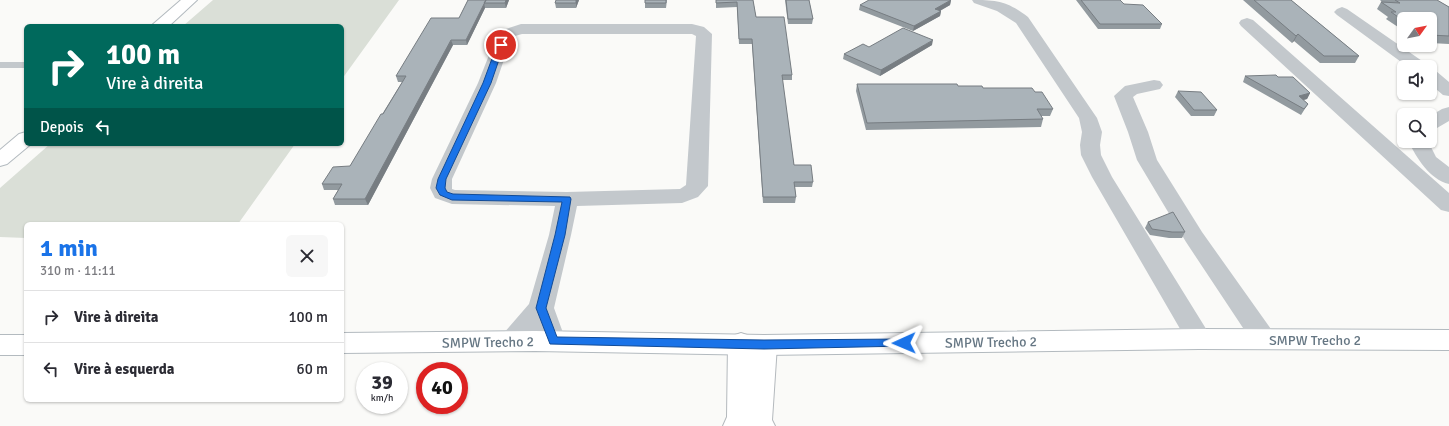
<!DOCTYPE html>
<html lang="pt">
<meta charset="utf-8">
<style>
:root{--surface:#fff;--page:#f7f7f7;--text:#2b2b33;--muted:#7c7c81;--line:#e1e1e2;--accent:#1a73e8}
body{margin:0;font-family:Signika,sans-serif;background:var(--page);color:var(--text);height:100vh;display:flex;flex-direction:column;font-size:15px;white-space:nowrap}
*{box-sizing:border-box;margin:0}
p{font-size:13px;color:var(--muted)}
.icon{flex:none;width:22px;height:22px;fill:none;stroke:currentColor;stroke-width:2;stroke-linecap:round;stroke-linejoin:round}
.map{position:relative;flex:1;overflow:hidden}
.drawer{position:absolute;left:24px;top:222px;width:320px;height:180px;display:flex;flex-direction:column;background:var(--surface);border-radius:6px;box-shadow:0 1px 3px #0004}
.drawer>*{flex:none}
.top-card{position:absolute;left:24px;top:24px;width:320px;height:122px;border-radius:6px;box-shadow:0 1px 3px #0004;background:#00695c;color:#fff;overflow:hidden}
.needle{width:26px;rotate:57deg}
.tools{position:absolute;left:1397px;top:12px;display:grid;gap:8px}
.tools a{display:grid;place-items:center;width:40px;height:40px;border-radius:6px;background:var(--surface);box-shadow:0 1px 3px #0004;font-size:20px}
.speed{position:absolute;left:356px;top:362px;display:flex;gap:8px;font-size:20px;font-weight:700;text-align:center}
.speed>*{display:grid;place-content:center;width:52px;height:52px;border-radius:50%;background:var(--surface);box-shadow:0 1px 3px #0004;line-height:1}
.speed small{font-size:10px;font-weight:400}
.speed .limit{border:6px solid #d22;background:#fff;color:#111}
.pin{position:absolute;display:grid;place-items:center;width:34px;height:34px;color:#fff;margin:-17px;border:2px solid #fff;border-radius:50%;box-shadow:0 1px 4px #0007}
.me{position:absolute;width:44px;margin:-22px;rotate:269deg;stroke-linejoin:round;filter:drop-shadow(0 0 3px #0008)}
.turn{display:flex;align-items:center;gap:14px;height:84px;padding:0 16px;font-size:18px}
.turn .icon{width:52px;height:52px;stroke-width:2.5}
.turn b{display:block;font-size:28px;line-height:34px}
.then{display:flex;align-items:center;height:38px;padding:0 16px;background:#0003;gap:8px;font-size:15px}
.round{display:grid;place-items:center;flex:none;width:42px;height:42px;border-radius:6px;background:var(--page)}
.head{display:flex;align-items:center;justify-content:space-between;height:68px;padding:0 16px}
h1{font-size:24px;font-weight:700;line-height:30px;color:var(--accent)}
ul{padding:0;list-style:none}
li{display:flex;align-items:center;gap:12px;height:52px;padding:0 16px;border-top:1px solid var(--line)}
li div{flex:1}
li b{display:block;font-size:15px}
li em{font-style:normal}
.map>svg:first-child{display:block}
.green{fill:#dadfd7}
.lines{fill:none;stroke-linecap:round;stroke-linejoin:round}
.secondary-casing{stroke:#b3babf;stroke-width:2}
.highway-casing{stroke:#b4b9bd;stroke-width:2}
.lane{fill:#c3c8cc;fill-rule:evenodd}
.street{fill:#c3c8cc;fill-rule:evenodd}
.secondary{fill:#fff;fill-rule:evenodd}
.highway{fill:#fff;fill-rule:evenodd}
.wall{fill:#929a9f}
.shaded-wall{fill:#777d82}
.building{fill:#aab3b9;stroke:#777d82}
.route{fill:#1a73e8;stroke:#114b97}
.labels{text-anchor:middle;stroke-width:4;stroke-linejoin:round;paint-order:stroke}
.street-label{font-size:14px;fill:#657683;stroke:#fff}
</style>
<div class="map">
<svg width="1449" height="426" viewBox="0 0 1449 426">
<rect width="100%" height="100%" fill="#fafaf8"/>
<path class="green" d="M213 0H399L342 79V26H183Z
M50 144H295L238 224H26V238L0 237V188Z"/>
<g class="lines">
<g class="secondary-casing">
<path id="secondary" d="M181 0H197L169 26H151Z
M26 132V144H31L7 164 0 166V150L19 134Z
M1199 329 1449 330V350L1199 349 764 355 535 351 342 353V333L535 331 764 335Z
M0 335H26V355H0Z"/>
</g>
<g class="highway-casing">
<path id="highway" d="M741 333 750 336 753 341 755 338 764 335 773 338 777 345 772 420 775 426H723L727 417 728 343 732 336Z"/>
</g>
<path class="lane" d="M0 62H26V68H0Z"/>
<path class="street" d="M972 0C997 0 1007 1 1028 17L1097 118 1102 132 1100 145 1101 155 1112 177 1208 332 1212 339 1208 346 1199 349 1190 346 1092 177 1081 155 1080 145 1082 132 1079 118 1016 23 997 11 974 3Z
M1342 7 1347 9 1425 63 1428 67H1408L1337 15 1334 12 1337 9Z
M1247 18 1253 20 1449 193V212L1441 210 1241 26 1239 23 1241 20Z
M521 24H692L704 27 712 34 708 186 698 197 682 203 577 206 571 235 554 308 566 341 562 348 553 351 544 348 536 331C525 344 522 354 503 348L499 341 503 334 529 304 549 235 555 206 452 204 435 198 430 188 432 179 478 83 493 45 503 30ZM522 34H692L696 36 686 185 680 189 567 192 455 190 452 189V179L496 83 509 45 515 36Z
M1430 70 1436 71 1449 82V96L1443 95 1430 84Z
M1154 80 1160 81 1163 85 1160 89 1137 94 1133 97 1148 132 1157 160 1202 232 1273 332 1277 339 1273 346 1264 349 1255 346 1186 242 1137 160 1128 132 1114 96 1125 86Z
M1449 107V121L1437 128 1430 130V116L1442 109Z
M1408 141H1428L1436 157 1449 167V184C1429 179 1417 158 1408 141Z"/>
<use href="#secondary" class="secondary"/>
<use href="#highway" class="highway"/>
</g>
<path class="wall" d="M468 0H509L506 8H485L467 45H453L368 205H335L333 199 338 190H324L322 184 350 166 402 82H398L396 76 459 18Z
M579 0 576 8H556L555 3Z
M645 0H667L666 8H645Z
M716 0H753L756 17 792 75V80H782L794 165 813 182 812 187H795L796 197 795 203H763L752 44H739L737 7 716 8Z
M785 0H809L813 19 812 24H788Z
M951 0 950 5 940 11H941L940 16 913 31 859 10 860 5Z
M1076 0H1120L1124 4 1162 24 1160 29H1098Z
M1243 0H1291L1359 56 1355 63H1320L1294 41 1292 43Z
M1380 0H1437L1449 7V44L1430 43V19H1404V31L1386 19 1388 17 1377 9 1381 2H1382Z
M932 45 880 76 843 59 844 54 869 47Z
M1245 76 1278 77 1310 93 1307 99 1303 100 1308 104 1301 115 1243 82Z
M857 84 958 86 1035 92 1053 109 1050 116H1041L1043 119 1041 127 866 130 856 91Z
M1178 91 1217 110 1214 116H1191L1175 97Z
M1148 222 1185 232 1182 238H1169L1150 235 1145 228Z"/>
<path class="shaded-wall" d="M506 0H509L506 8 505 3Z
M576 0H579L576 8Z
M951 0 950 5 934 14 935 9Z
M484 3 485 8 467 45 466 40Z
M941 11 940 16 913 31 914 26Z
M1298 34 1294 41 1292 43 1296 36Z
M451 40 453 45 368 205 365 199Z
M933 40 932 45 880 76 881 70Z
M1310 93 1307 99 1296 102 1299 96Z"/>
<path class="building" d="M468 0H486L466 40H451L365 199H333L342 184H322L333 167 350 166 381 114H383L406 76H396L431 18H459Z
M486 0H506L505 3H484Z
M556 0H576V3H555Z
M645 0H666V3H645Z
M716 0H753L756 17H784L792 75H782L794 165H811L813 182H794L796 197H763L752 39H739L737 2 716 3Z
M786 0H809L813 19H788Z
M869 0H951L935 9 941 11 914 26 860 5Z
M1081 0H1120L1124 4 1143 5 1162 24H1100Z
M1254 0H1291L1359 56H1324L1298 34 1296 36Z
M1395 0H1437L1449 7V36L1430 35V19H1404V21L1391 12H1396L1381 2 1400 3Z
M903 28 933 40 881 70 844 54 863 44 869 47Z
M1276 75 1278 77H1293L1310 93 1299 96 1308 104 1304 109 1245 76Z
M857 84H957L958 86H982L983 88H1032L1035 92H1042L1053 109H1037L1043 119 867 123Z
M1178 91 1201 92 1217 110H1194Z
M1173 212 1185 232H1172L1152 229 1148 222Z"/>
<path class="route" d="M501 43 504 45 491 83 446 179 445 188 447 192 453 194 570 197 571 199 565 235 546 308 557 337 764 340 904 339 907 340 909 343 907 346 764 349 550 344 536 308 555 235 562 202 452 200 440 195 436 188 438 179 483 83 497 45Z"/>
<g class="labels">
<g class="street-label">
<text x="1315" y="345">SMPW Trecho 2</text>
<text transform="translate(488 342) rotate(-1)" y="5">SMPW Trecho 2</text>
<text transform="translate(991 342) rotate(-1)" y="5">SMPW Trecho 2</text>
</g>
</g>
</svg>
<div class="tools">
<a><svg class="needle" viewBox="-14 -14 28 28"><path d="M0-13l5 13h-10z" fill="#e53935"/><path d="M0 13l5-13h-10z" fill="#7c7c81"/></svg></a>
<a><svg class="icon" aria-label="sound" viewBox="0 0 24 24"><path d="M4 9h4l5-4v14l-5-4H4zM17 9q2 3 0 6"/></svg></a>
<a><svg class="icon" aria-label="search" viewBox="0 0 24 24"><circle cx="10" cy="10" r="6"/><path d="M15 15l6 6"/></svg></a>
</div>
<div class="speed"><div>39<small>km/h</small></div><div class="limit">40</div></div>
<div class="pin" style="left:501px;top:45px;background:#d93025"><svg class="icon" aria-label="arrive" viewBox="0 0 24 24"><path d="M6 21V4h12l-3 4 3 4H6"/></svg></div>
<svg class="me" style="left:904px;top:343px" viewBox="-20 -20 40 40"><path d="M0-17L14 15 0 8-14 15z" fill="#1a73e8" stroke="#fff" stroke-width="4"/></svg>
<div class="top-card">
<div class="turn"><svg class="icon" aria-label="right" viewBox="0 0 24 24"><path d="M7 20v-9h11M14 6l5 5-5 5"/></svg><div><b>100 m</b>Vire à direita</div></div>
<div class="then">Depois<svg class="icon" aria-label="left" viewBox="0 0 24 24"><path d="M17 20v-9H6M10 6l-5 5 5 5"/></svg></div>
</div>
<section class="drawer">
<div class="head"><div><h1>1 min</h1><p>310 m · 11:11</p></div><a class="round"><svg class="icon" aria-label="close" viewBox="0 0 24 24"><path d="M6 6l12 12M18 6L6 18"/></svg></a></div>
<ul>
<li><svg class="icon" aria-label="right" viewBox="0 0 24 24"><path d="M7 20v-9h11M14 6l5 5-5 5"/></svg><div><b>Vire à direita</b></div><em>100 m</em></li>
<li><svg class="icon" aria-label="left" viewBox="0 0 24 24"><path d="M17 20v-9H6M10 6l-5 5 5 5"/></svg><div><b>Vire à esquerda</b></div><em>60 m</em></li>
</ul>
</section>
</div>
